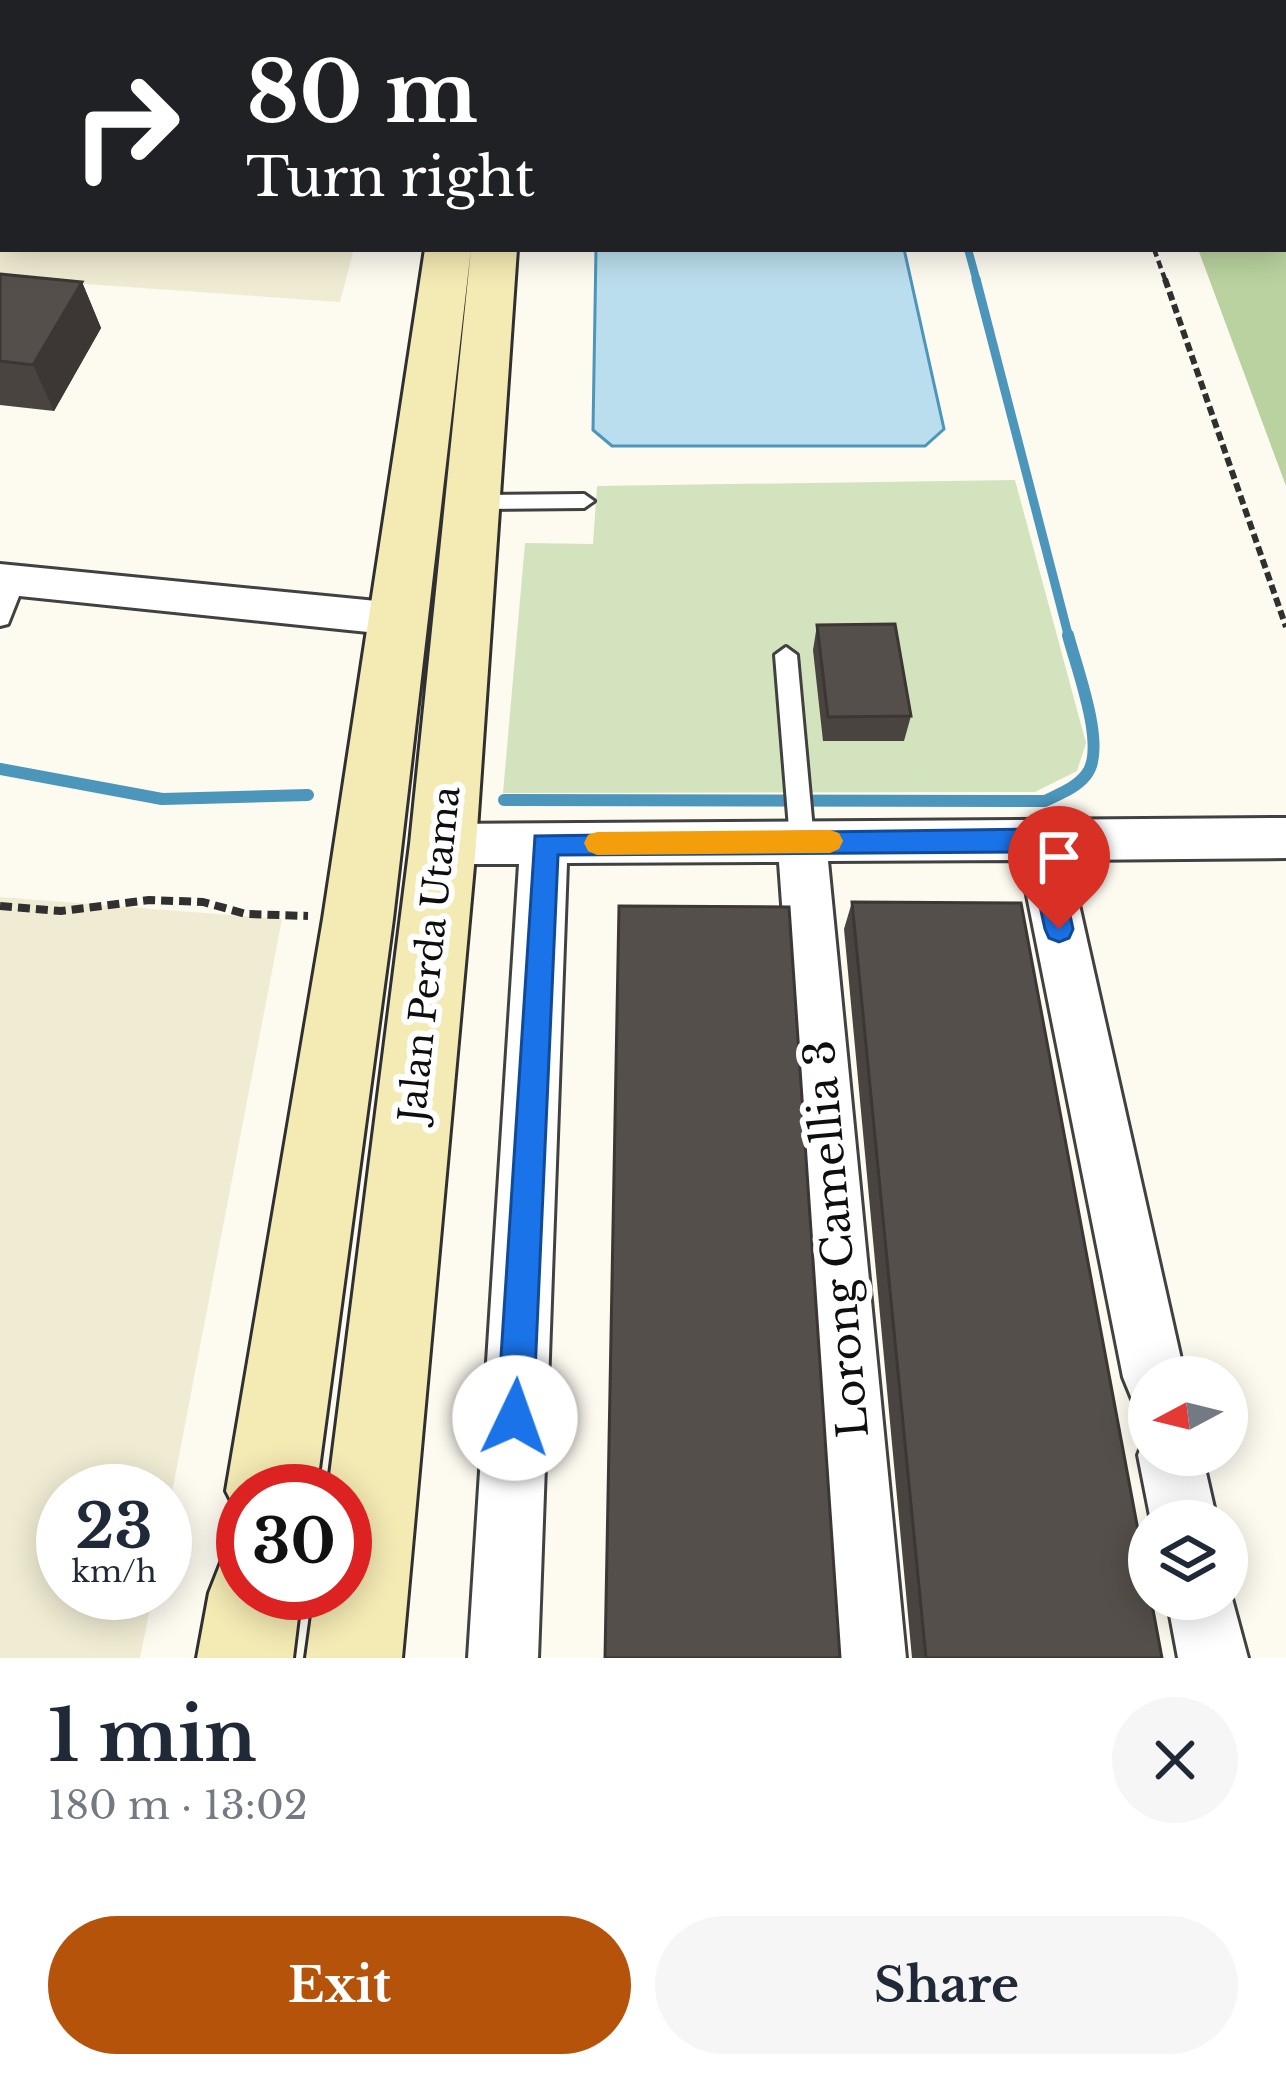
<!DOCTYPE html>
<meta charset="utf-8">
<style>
:root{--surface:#fff;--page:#f6f6f7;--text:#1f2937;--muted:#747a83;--accent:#b45309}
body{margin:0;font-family:"Libre Baskerville",serif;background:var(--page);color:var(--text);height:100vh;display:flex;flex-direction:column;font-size:45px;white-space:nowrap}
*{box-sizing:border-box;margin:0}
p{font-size:39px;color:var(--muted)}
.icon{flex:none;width:66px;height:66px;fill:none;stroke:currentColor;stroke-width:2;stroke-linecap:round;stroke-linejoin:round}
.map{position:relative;height:1658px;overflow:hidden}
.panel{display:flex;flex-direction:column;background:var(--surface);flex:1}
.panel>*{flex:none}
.banner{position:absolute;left:0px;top:0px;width:1287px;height:252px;box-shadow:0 6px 30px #0003;background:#202124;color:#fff;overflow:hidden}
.needle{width:78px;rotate:263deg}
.tools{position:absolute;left:1128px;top:1356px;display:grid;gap:24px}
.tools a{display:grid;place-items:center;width:120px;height:120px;border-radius:50%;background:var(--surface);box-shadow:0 6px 30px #0003;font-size:60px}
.speed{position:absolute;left:36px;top:1464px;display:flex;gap:24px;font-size:60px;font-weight:700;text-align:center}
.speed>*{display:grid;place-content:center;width:156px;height:156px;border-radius:50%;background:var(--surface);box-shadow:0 6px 30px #0003;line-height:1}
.speed small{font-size:30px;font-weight:400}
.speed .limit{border:18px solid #d22;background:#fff;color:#111}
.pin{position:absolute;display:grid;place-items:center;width:102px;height:102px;color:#fff;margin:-123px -51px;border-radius:50% 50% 50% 0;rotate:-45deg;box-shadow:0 0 12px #0007}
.pin .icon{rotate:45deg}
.me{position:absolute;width:132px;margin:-66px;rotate:3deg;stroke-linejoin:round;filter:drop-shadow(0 0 9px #0008)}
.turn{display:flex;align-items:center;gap:42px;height:252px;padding:0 48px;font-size:54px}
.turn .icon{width:156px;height:156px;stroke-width:2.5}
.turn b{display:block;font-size:84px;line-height:102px}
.round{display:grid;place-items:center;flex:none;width:126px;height:126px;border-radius:63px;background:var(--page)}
.overview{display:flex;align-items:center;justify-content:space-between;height:204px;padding:0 48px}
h1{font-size:72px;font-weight:700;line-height:90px}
.cta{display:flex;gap:24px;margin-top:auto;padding:24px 48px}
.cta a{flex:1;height:138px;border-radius:72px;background:var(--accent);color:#fff;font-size:48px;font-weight:700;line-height:138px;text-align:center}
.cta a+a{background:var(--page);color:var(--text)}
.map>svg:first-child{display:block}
.farmland{fill:#f0ecd3}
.green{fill:#d3e3be}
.forest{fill:#b9d29f}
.water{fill:#bbdeee;stroke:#4c95bb;stroke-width:3}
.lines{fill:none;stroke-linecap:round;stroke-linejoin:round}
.stream-far2{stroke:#4c95bb;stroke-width:8}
.stream-far1{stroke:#4c95bb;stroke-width:9}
.stream{stroke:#4c95bb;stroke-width:12}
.lane-casing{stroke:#414141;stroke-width:6}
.street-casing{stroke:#414141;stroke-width:6}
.secondary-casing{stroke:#303030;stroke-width:6}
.path-far2{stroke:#303030;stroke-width:4.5;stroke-dasharray:8 4.5;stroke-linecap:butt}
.path-far1{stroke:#303030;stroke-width:6;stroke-dasharray:9 4.5;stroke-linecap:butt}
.path{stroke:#303030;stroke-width:8;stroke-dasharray:12 6;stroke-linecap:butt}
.lane{fill:#fff;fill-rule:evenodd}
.street{fill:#fff;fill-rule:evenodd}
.secondary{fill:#f4eab4;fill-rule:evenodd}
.wall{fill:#494440}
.shaded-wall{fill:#3c3734}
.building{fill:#554f4b;stroke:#3c3734;stroke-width:3}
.route{fill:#1a73e8;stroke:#114b97;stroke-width:3}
.slow{fill:#f59e0b}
.labels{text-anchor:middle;stroke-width:12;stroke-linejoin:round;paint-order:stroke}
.street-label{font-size:36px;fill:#0e0e0e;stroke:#fff}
.near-street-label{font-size:42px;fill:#0e0e0e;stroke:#fff}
</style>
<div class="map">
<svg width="1286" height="1658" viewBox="0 0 1286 1658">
<rect width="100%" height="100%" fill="#fdfaf0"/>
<path class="farmland" d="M0 0H425L3 3V64Z
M0 178 3 249H354L340 302 0 278Z
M0 897 282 919 165 1529V1491H63V1593H153L140 1658H0Z"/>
<path class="green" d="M1015 480 1086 743 1077 771 1035 792 503 793 525 543 593 544 597 486Z"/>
<path class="forest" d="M1284 175H1286V486L1198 249H1284Z"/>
<path class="water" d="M596 249H904L944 429 925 446H612L593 430Z"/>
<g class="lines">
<path class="stream-far2" d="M968 249 977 282"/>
<path class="stream-far1" d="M976 279 1069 638"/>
<path class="stream" d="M0 769 162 799 308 795
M504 800 1045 801C1059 794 1076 788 1086 775 1108 749 1076 667 1068 635"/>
<g class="lane-casing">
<path id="lane" d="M465 0H479V3H465Z
M948 0H962L964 3H950Z
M0 70H3V79H0Z
M584 494 594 501 584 508 475 509 465 502 475 495Z
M15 574 25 581 8 624 0 626V592L8 576Z
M786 647 797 655 814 841 811 848H793L790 841 775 655Z"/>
</g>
<g class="street-casing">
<path id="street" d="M0 564 397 603 412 608 418 619 412 630 397 635 0 594Z
M1286 818V858L1069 860 1185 1377H1149V1406L1132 1399 1123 1377 1020 860 828 861 906 1658H836L779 862 567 863 538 1658H468L519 864H443L426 858 419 844 426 830 443 824Z
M1147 1432 1149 1455H1202L1217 1521H1151L1138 1455Z
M1227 1580 1248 1658H1178L1167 1599H1227Z"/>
</g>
<g class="secondary-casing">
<path id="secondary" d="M1284 99H1286V123H1284Z
M425 249H471L393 919 316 1491H243V1524L226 1491 323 919Z
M471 249H517L476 844 402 1658H306L315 1593H345V1491H328L410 844Z
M243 1552V1593H301L293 1658H197L209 1593 222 1560Z"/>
</g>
<path class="path-far2" d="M1154 249 1166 282"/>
<path class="path-far1" d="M1165 279 1286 627"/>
<path class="path" d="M0 906 61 911 149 900 203 902 246 914 308 916"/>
<use href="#lane" class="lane"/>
<use href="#street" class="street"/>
<use href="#secondary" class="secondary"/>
</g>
<path class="wall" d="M519 0H947L948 3H519Z
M1139 0H1286V54H1284V3H1141Z
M0 274 82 282 101 328 54 411 0 405Z
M817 625 911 716 904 741H823L813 650Z
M852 902 1162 1658H912L844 929Z"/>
<path class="shaded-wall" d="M82 282 101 328 54 411 33 365Z"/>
<path class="building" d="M549 0H947L948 3H554Z
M1051 0H1136L1138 3H1036L1035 1Z
M1174 0H1286V22H1284V3H1176Z
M0 274 82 282 33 365 0 361Z
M895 624 911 716 828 717 817 625Z
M852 902 1021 903 1149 1589V1599H1151L1162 1658H926Z
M619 906 789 907 840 1658H605Z"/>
<path class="route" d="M1040 829 1050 832 1054 840 1073 929 1069 938 1059 942 1049 938 1045 929 1028 852 558 855 533 1418 528 1431 515 1436 503 1431 497 1418 535 836Z"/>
<path class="slow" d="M830 830 839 833 843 841 839 849 830 853 597 855 588 851 584 843 588 835 597 832Z"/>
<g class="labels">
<g class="street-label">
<text transform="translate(429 954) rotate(-84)" y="13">Jalan Perda Utama</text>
</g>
<g class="near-street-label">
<text transform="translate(836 1239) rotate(-95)" y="15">Lorong Camellia 3</text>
</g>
</g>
</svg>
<div class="tools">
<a><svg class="needle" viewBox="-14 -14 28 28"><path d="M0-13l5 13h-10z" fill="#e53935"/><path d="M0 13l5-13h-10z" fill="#747a83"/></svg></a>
<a><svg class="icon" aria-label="layers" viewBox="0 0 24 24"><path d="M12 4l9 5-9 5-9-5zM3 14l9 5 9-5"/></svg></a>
</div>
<div class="speed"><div>23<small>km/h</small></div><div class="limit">30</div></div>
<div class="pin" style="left:1059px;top:929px;background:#d93025"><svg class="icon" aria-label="arrive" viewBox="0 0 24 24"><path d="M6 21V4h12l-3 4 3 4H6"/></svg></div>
<svg class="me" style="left:515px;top:1418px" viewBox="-20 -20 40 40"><circle r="19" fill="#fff"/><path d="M0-13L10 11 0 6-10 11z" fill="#1a73e8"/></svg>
<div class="banner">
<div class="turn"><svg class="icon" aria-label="right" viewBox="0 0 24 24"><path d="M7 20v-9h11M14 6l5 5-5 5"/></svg><div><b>80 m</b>Turn right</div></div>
</div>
</div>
<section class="panel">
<div class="overview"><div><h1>1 min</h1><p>180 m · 13:02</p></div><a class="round"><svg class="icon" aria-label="close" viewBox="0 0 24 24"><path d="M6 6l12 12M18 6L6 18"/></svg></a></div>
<div class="cta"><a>Exit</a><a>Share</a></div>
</section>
